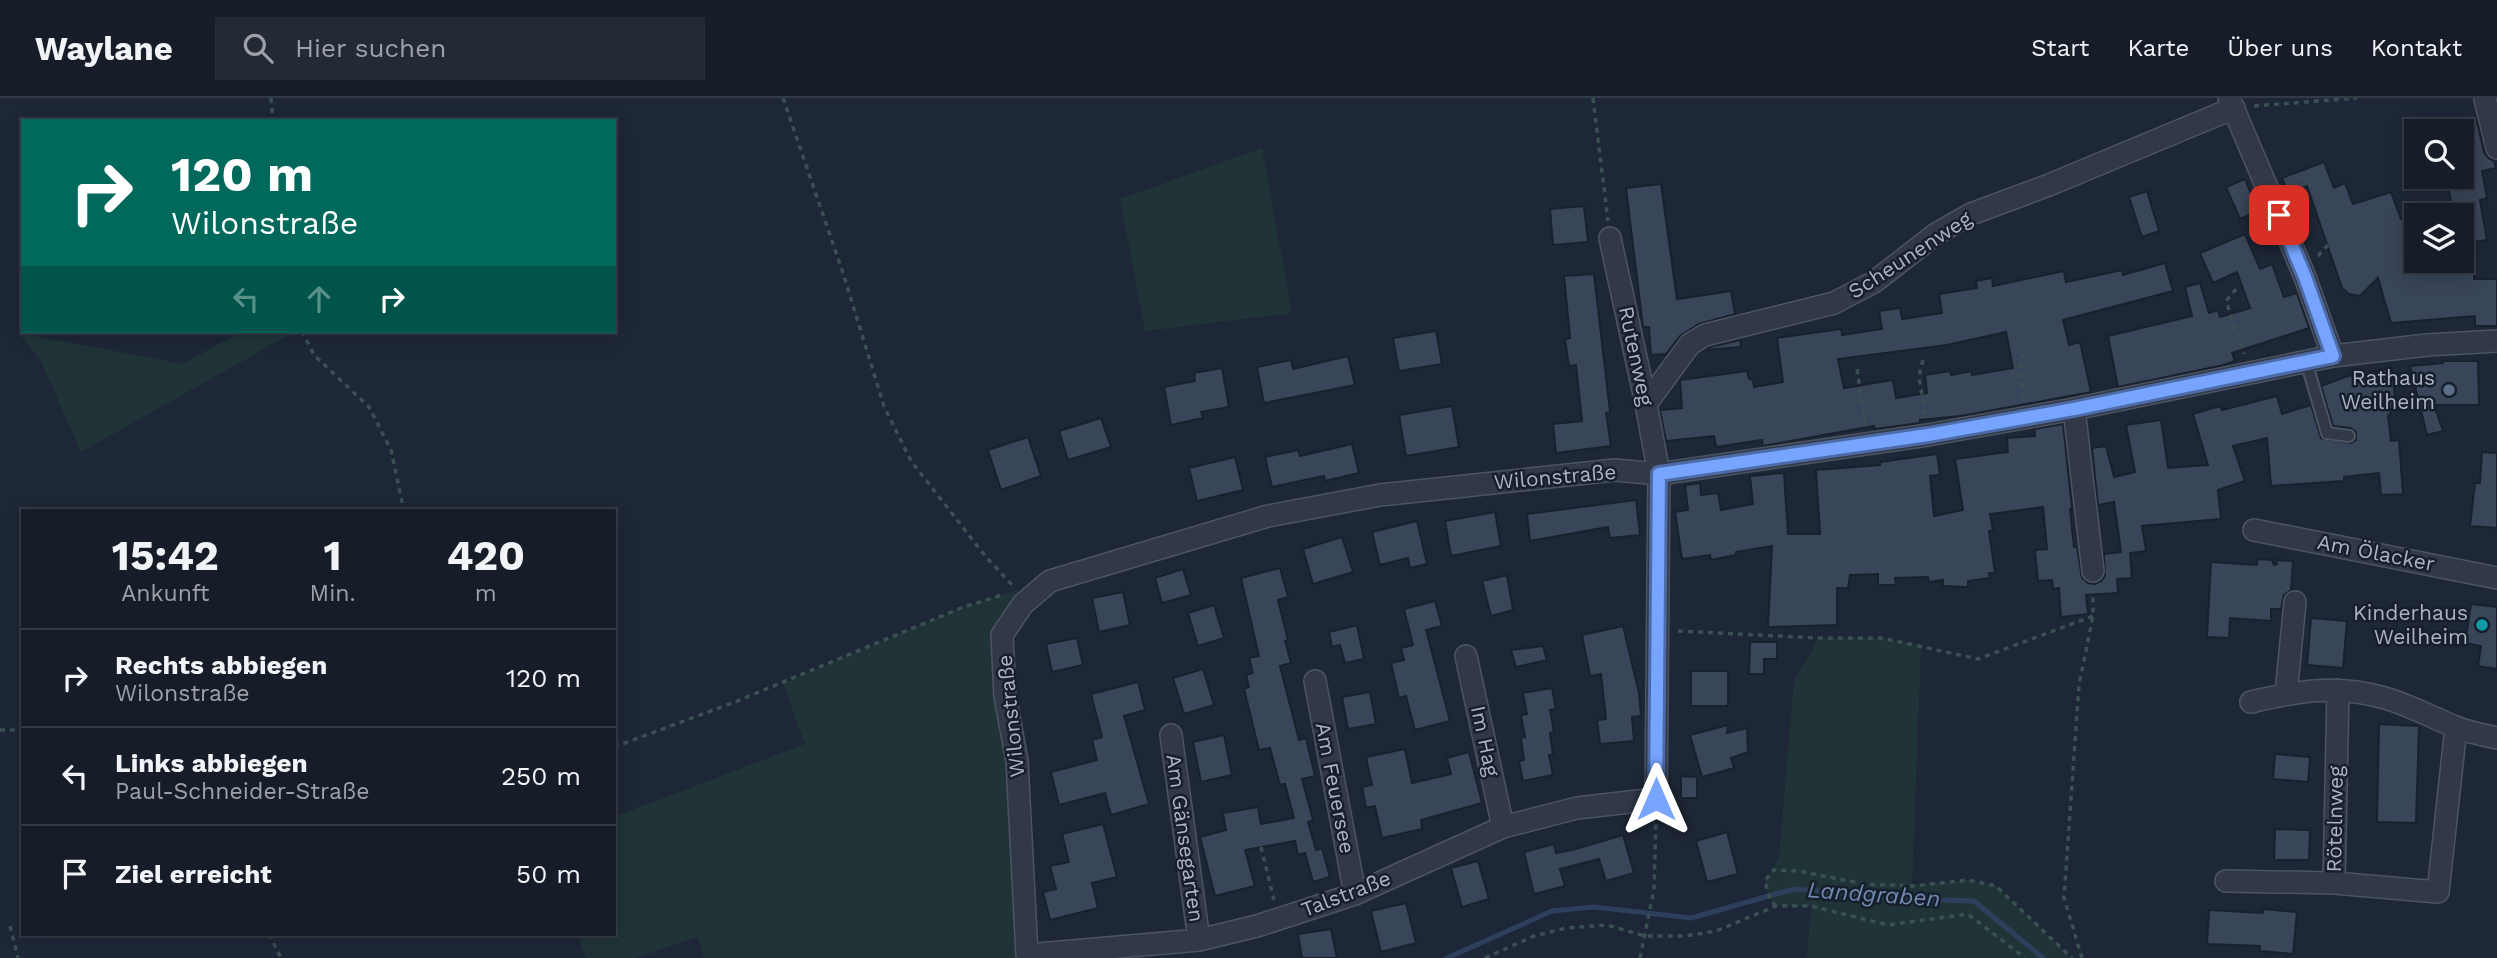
<!DOCTYPE html>
<html lang="de">
<meta charset="utf-8">
<style>
:root{--surface:#161d29;--page:#232a35;--text:#f1f3f6;--muted:#9ea2a8;--line:#353b46}
body{margin:0;font-family:"Work Sans",sans-serif;background:var(--page);color:var(--text);height:100vh;display:flex;flex-direction:column;font-size:26px;white-space:nowrap}
*{box-sizing:border-box;margin:0}
p{font-size:23px;color:var(--muted)}
.icon{flex:none;width:38px;height:38px;fill:none;stroke:currentColor;stroke-width:2;stroke-linecap:round;stroke-linejoin:round}
.map{position:relative;flex:1;overflow:hidden}
.panel{position:absolute;left:21px;top:411px;width:595px;height:427px;display:flex;flex-direction:column;background:var(--surface);border-radius:0px;box-shadow:0 4px 18px #0003,0 0 0 2px var(--line)}
.panel>*{flex:none}
.banner{position:absolute;left:21px;top:21px;width:595px;height:214px;border-radius:0px;box-shadow:0 4px 18px #0003,0 0 0 2px var(--line);background:#00695c;color:#fff;overflow:hidden}
.fabs{position:absolute;left:2404px;top:21px;display:grid;gap:14px}
.fabs a{display:grid;place-items:center;width:70px;height:70px;border-radius:0px;background:var(--surface);box-shadow:0 4px 18px #0003,0 0 0 2px var(--line);font-size:35px}
.pin{position:absolute;display:grid;place-items:center;width:60px;height:60px;color:#fff;margin:-30px;border-radius:14px;box-shadow:0 4px 10px #0006}
.me{position:absolute;width:77px;margin:-38px;rotate:0deg;stroke-linejoin:round;filter:drop-shadow(0 0 5px #0008)}
.turn{display:flex;align-items:center;gap:24px;height:147px;padding:0 35px;font-size:32px}
.turn .icon{width:91px;height:91px;stroke-width:2.5}
.turn b{display:block;font-size:49px;line-height:60px}
.lanes{display:flex;align-items:center;height:66px;padding:0 35px;background:#0003;justify-content:center;gap:35px;direction:ltr}
.lanes .off{opacity:.35}
.eta{display:flex;justify-content:space-evenly;align-items:center;height:119px;text-align:center}
.eta b{font-size:42px;font-weight:700;line-height:49px}
ul{padding:0;list-style:none}
li{display:flex;align-items:center;gap:21px;height:98px;padding:0 35px;border-top:2px solid var(--line)}
li div{flex:1}
li b{display:block;font-size:26px}
li em{font-style:normal}
header{display:flex;align-items:center;gap:42px;box-sizing:border-box;height:98px;padding:0 35px;background:var(--surface);border-bottom:2px solid var(--line)}
header strong{font-size:33px}
nav{display:flex;gap:38px;margin-inline-start:auto;font-size:24px}
.search{width:490px;height:63px;background:var(--page);display:flex;align-items:center;gap:18px;box-sizing:border-box;padding:0 24px;border-radius:0px;color:var(--muted);font-size:26px}
.map>svg:first-child{display:block}
.green{fill:#203438}
.lines{fill:none;stroke-linecap:round;stroke-linejoin:round}
.stream{stroke:#2e3f5e;stroke-width:5}
.building{fill:#394558;stroke:#19212e;stroke-width:2;fill-rule:evenodd}
.lane-casing{stroke:#4c5463;stroke-width:14}
.street-casing{stroke:#4c5463;stroke-width:24}
.path{stroke:#3a5053;stroke-width:3.5;stroke-dasharray:5 5;stroke-linecap:butt}
.lane{stroke:#313948;stroke-width:10}
.street{stroke:#313948;stroke-width:21}
.route-casing{stroke:#4d6ba6;stroke-width:18}
.route{stroke:#76a4ff;stroke-width:12}
.service-dot{fill:#5c6f8a;stroke:#171f2c;stroke-width:2.5}
.culture-dot{fill:#0f9aa8;stroke:#171f2c;stroke-width:2.5}
.labels{text-anchor:middle;stroke-width:5;stroke-linejoin:round;paint-order:stroke}
.street-label{font-size:21px;fill:#abb4c5;stroke:#171f2c}
.poi-label{font-size:21px;fill:#abb4c5;stroke:#171f2c;text-anchor:end}
.water-label{font-size:23px;font-style:italic;fill:#7188b1;stroke:#171f2c}
</style>
<header>
<strong>Waylane</strong>
<div class="search"><svg class="icon" aria-label="search" viewBox="0 0 24 24"><circle cx="10" cy="10" r="6"/><path d="M15 15l6 6"/></svg>Hier suchen</div>
<nav><a>Start</a><a>Karte</a><a>Über uns</a><a>Kontakt</a></nav>
</header>
<div class="map">
<svg width="2497" height="860" viewBox="0 0 2497 860">
<rect width="100%" height="100%" fill="#1e2737"/>
<path class="green" d="M1262 50 1292 215 1145 233 1120 101Z
M242 233H296L81 354 41 263 19 235 183 266Z
M1017 492 1023 506 1002 538 1024 860H704L698 839 636 860H586L577 837 614 836V719L805 646 783 585 961 510Z
M1819 540H1882L1921 548 1912 787 1968 782 1996 788 2072 860H1807L1811 808H1776L1770 802 1765 783 1779 760 1794 583Z"/>
<g class="lines">
<path class="stream" d="M1447 860 1552 813 1594 809 1691 820 1794 791 1904 801 1974 803 2043 860"/>
</g>
<path class="building" d="M2476 19 2484 54 2488 60 2494 63 2496 70 2482 73 2487 100 2480 102 2487 142 2462 146V117H2453L2448 87 2460 85 2459 79H2462V22Z
M2324 64 2334 90 2345 85 2353 106 2391 94 2401 121 2417 117V170L2474 168V181H2497V228H2475V218L2391 225 2378 180 2360 198 2349 196 2342 190 2307 88 2288 95 2282 80Z
M2245 81 2258 113 2240 121 2226 89Z
M1661 86 1677 201 1731 193 1735 216 1699 226 1680 238 1666 256 1651 257 1649 229H1643L1626 90Z
M2147 93 2159 133 2142 139 2129 99Z
M1584 108 1588 144 1553 147 1550 111Z
M2245 136 2260 171 2272 166 2284 199 2297 195 2309 230 2232 255 2235 263 2224 267 2118 289 2108 238 2192 218 2185 189 2200 185 2209 215 2218 212 2220 219 2250 210 2237 174 2213 185 2200 155Z
M2165 165 2173 193 2063 222 2069 247 2080 244 2091 294 1961 318 1920 322V325L1875 331 1874 328 1763 348 1762 342 1716 349 1714 338 1666 343 1660 312 1682 310 1680 282 1747 273 1749 281 1753 282 1754 289 1783 284 1777 240 1841 231 1842 237 1882 231 1879 213 1900 210 1902 221 1942 215 1939 196 1977 190 1976 183 1992 180 1993 188 2064 173 2066 184 2122 172 2123 177ZM2006 234 2013 270 1972 277 1971 273 1951 277 1950 273 1925 277 1927 295 1896 300 1893 282 1844 290 1838 261 1947 247Z
M1594 176 1610 314 1606 315 1611 348 1556 355 1553 326 1582 323 1576 267 1569 268 1565 241 1570 240 1564 178Z
M1436 233 1442 266 1399 273 1393 240Z
M1740 242 1741 249 1705 252 1710 249Z
M1348 258 1355 287 1264 305 1257 269 1291 262 1293 271Z
M2443 263H2478L2479 307H2434L2443 333 2427 337 2410 268 2443 265Z
M1222 270 1229 309 1201 314 1203 320 1171 327 1164 289 1195 283 1194 275Z
M2392 270 2396 311H2390L2391 316 2388 317 2391 343 2399 342 2403 396 2381 397 2379 375 2344 379V383L2271 388 2267 340 2233 348 2245 383 2218 392 2221 421 2142 428 2146 453 2130 455 2132 480 2117 481 2118 495 2086 497 2088 516 2061 519 2059 490 2053 491 2052 482 2038 483 2035 452 2047 451 2043 409 1990 416 1993 432 1989 433 1995 475H1989L1990 480 1968 483V489L1943 488V482L1929 484 1928 479 1895 480 1896 487H1878V476L1850 477 1848 490H1837V527L1768 529 1772 448 1736 454V457L1711 462 1710 457 1682 461 1675 414 1688 412 1685 387 1700 385 1701 397 1718 395 1721 412 1753 406 1750 378 1784 375 1788 436H1820L1816 372 1880 367V364L1937 356 1940 377 1930 378 1934 418 1963 412 1955 361 2008 354 2007 340 2035 338 2034 331 2063 326 2072 410 2070 411 2074 449H2077L2082 480 2088 485 2095 486 2101 483 2105 478 2104 456 2121 454 2114 404 2098 407 2092 350 2106 348 2114 379 2135 374 2126 327 2161 322 2168 370 2208 367 2193 316 2220 308 2222 312 2277 298 2282 316 2311 307 2321 340 2351 345 2356 342V334L2350 330 2333 328 2321 288 2348 278Z
M1452 308 1459 349 1406 358 1399 317Z
M1101 320 1111 349 1068 362 1059 333Z
M1028 339 1041 378 1001 392 988 352Z
M1352 346 1359 375 1325 383 1324 378 1272 389 1265 359 1298 352 1300 358Z
M2482 354 2497 355V430L2470 428 2475 385H2480Z
M1235 359 1243 392 1197 403 1189 370Z
M1636 402 1640 437 1610 440 1608 429 1530 443 1527 416Z
M1495 414 1501 448 1451 458 1445 423Z
M1417 423 1427 466 1410 470 1408 460 1380 467 1372 434Z
M1342 439 1353 474 1313 486 1303 451Z
M2257 461 2272 462 2274 467 2277 466 2276 462 2293 463 2291 492 2284 497 2281 511H2271V523L2230 520 2229 540 2207 539 2211 464 2257 467Z
M1280 470 1288 499 1278 502 1288 542 1285 543 1291 565 1280 568 1299 642 1306 640 1315 678 1302 681 1313 722 1308 724 1316 752 1322 750 1330 779 1313 784 1305 755 1298 757 1295 743 1245 752 1255 788 1215 798 1200 739 1226 732 1223 715 1258 709 1261 726 1294 720 1285 686 1280 687 1270 650 1259 652 1244 591 1249 589 1246 577 1253 575 1249 560 1259 558 1241 480Z
M1183 471 1191 497 1162 505 1155 480Z
M1507 477 1513 512 1491 518 1482 483Z
M1123 494 1130 527 1099 534 1092 500Z
M1435 503 1442 528 1426 532 1450 623 1415 632 1406 598 1399 600 1391 565 1404 562 1401 550 1413 547 1404 511Z
M2471 506 2497 509V571L2478 568 2481 548 2465 545Z
M1214 507 1224 540 1198 548 1188 515Z
M2311 520 2347 523 2343 570 2307 567Z
M1357 527 1364 561 1345 565 1340 547 1332 549 1329 534Z
M1623 528 1639 595 1641 618 1632 619 1634 643 1600 646 1597 622 1606 621 1601 576 1590 578 1582 537Z
M1077 540 1083 567 1052 574 1046 546Z
M1750 544H1777V561H1764V576H1749Z
M1543 548 1547 562 1516 569 1511 552Z
M1203 571 1214 607 1184 616 1173 580Z
M1691 573H1728V608H1691Z
M1138 584 1145 612 1124 618 1149 706 1111 717 1105 695 1059 707 1051 674 1097 662 1092 642 1102 639 1091 596Z
M1552 590 1556 611 1550 612 1554 634 1550 635 1553 657H1549L1553 677 1523 683 1519 663 1524 662 1521 640 1525 639 1521 617 1527 616 1523 595Z
M1370 594 1376 626 1348 631 1342 599Z
M2379 626 2419 628 2416 725 2377 724Z
M1728 627 1727 635 1747 630 1748 654 1731 660 1734 670 1702 679 1690 637Z
M1224 637 1232 677 1201 684 1193 644Z
M1405 651 1412 685 1451 676 1447 660 1469 654 1482 705 1421 722 1422 731 1382 740 1375 708 1366 710 1362 689 1372 687 1366 659Z
M2275 656 2310 659 2308 684 2273 681Z
M1681 678 1697 679V700H1681Z
M1103 726 1117 779 1092 785 1098 810 1050 822 1043 794 1056 791 1050 768 1069 764 1062 736Z
M2275 731 2310 732 2309 762H2274Z
M1727 734 1738 776 1707 784 1696 743Z
M1623 737 1634 775 1606 783 1599 761 1560 771 1565 788 1534 796 1524 754 1554 746 1556 755 1572 752Z
M1478 763 1489 801 1462 809 1451 770Z
M1406 805 1416 845 1381 854 1371 813Z
M2263 811 2297 814 2293 856 2260 853V848L2207 846 2209 812 2263 815Z
M1331 831 1337 860H1302L1298 836Z"/>
<g class="lines">
<g class="lane-casing">
<path id="lane" d="M2306 263 2327 335 2349 338"/>
</g>
<g class="street-casing">
<path id="street" d="M2229 0 2305 179 2333 258
M2485 1 2497 50
M1646 306 1690 246 1705 237 1834 205 1874 184 1936 136 1971 116 2049 87 2234 10
M2074 311 2093 473
M2254 432 2497 480
M1466 558 1503 729
M1315 583 1355 796
M2286 596 2295 504
M2251 604C2299 593 2336 586 2385 600 2409 607 2432 619 2455 629 2468 634 2483 637 2497 640
M1171 637 1199 842
M2226 783 2334 785 2338 592
M2334 785 2438 794 2456 629
M1027 857 1017 663 1005 598 1002 537 1023 506 1050 483 1268 418 1380 397 1615 372 1659 376 1928 337 2074 311 2333 258 2427 247 2497 243
M1027 857 1199 842 1257 828 1355 796 1503 729 1577 710 1656 701 1659 376 1646 306 1610 140"/>
</g>
<path class="path" d="M271 0 273 23
M783 0 842 172 884 308 911 363 986 459 1014 489
M1593 0 1608 123
M2254 8 2357 0
M2318 158 2328 147
M2236 191 2226 203 2244 256
M302 233 314 257 369 309 391 352 404 413
M1923 262 1919 278 1925 318
M1857 271 1865 327
M2022 300 2021 264 2025 250
M1678 533 1819 540H1882L1978 561 2093 518
M0 632H23
M614 649 735 604 961 510 1005 496
M1261 749 1274 802
M1776 808 1770 802 1765 783 1773 772 1798 773 1865 786 1912 788 1968 782 1996 788 2072 860
M10 828 18 860
M269 836 281 860
M1485 860 1534 838 1566 830 1607 827 1645 838H1685L1716 833 1776 808H1811L1888 827 1968 816 2025 860
M1640 860 1654 791 1656 720
M2082 860 2064 800 2079 587 2093 518V492"/>
<use href="#lane" class="lane"/>
<use href="#street" class="street"/>
</g>
<g class="lines">
<g class="route-casing">
<path id="route" d="M1656 701 1659 376 1928 337 2074 311 2333 258 2305 179 2279 117"/>
</g>
<use href="#route" class="route"/>
</g>
<circle class="service-dot" cx="2449" cy="292" r="7"/>
<circle class="culture-dot" cx="2482" cy="527" r="7"/>
<g class="labels">
<g class="street-label">
<text transform="translate(1910 157) rotate(-33)" y="7">Scheunenweg</text>
<text transform="translate(1636 258) rotate(78)" y="7">Rutenweg</text>
<text transform="translate(1555 379) rotate(-5)" y="7">Wilonstraße</text>
<text transform="translate(2376 455) rotate(11)" y="7">Am Ölacker</text>
<text transform="translate(1011 618) rotate(-96)" y="7">Wilonstraße</text>
<text transform="translate(1485 643) rotate(78)" y="7">Im Hag</text>
<text transform="translate(1335 690) rotate(79)" y="7">Am Feuersee</text>
<text transform="translate(2335 721) rotate(-89)" y="7">Rötelnweg</text>
<text transform="translate(1185 740) rotate(82)" y="7">Am Gänsegarten</text>
<text transform="translate(1346 796) rotate(-21)" y="7">Talstraße</text>
</g>
<g class="poi-label">
<text x="2435" y="287">Rathaus<tspan x="2435" dy="24">Weilheim</tspan></text>
<text x="2468" y="522">Kinderhaus<tspan x="2468" dy="24">Weilheim</tspan></text>
</g>
<g class="water-label">
<text transform="translate(1874 796) rotate(4)" y="8">Landgraben</text>
</g>
</g>
</svg>
<div class="fabs">
<a><svg class="icon" aria-label="search" viewBox="0 0 24 24"><circle cx="10" cy="10" r="6"/><path d="M15 15l6 6"/></svg></a>
<a><svg class="icon" aria-label="layers" viewBox="0 0 24 24"><path d="M12 4l9 5-9 5-9-5zM3 14l9 5 9-5"/></svg></a>
</div>
<div class="pin" style="left:2279px;top:117px;background:#d93025"><svg class="icon" aria-label="arrive" viewBox="0 0 24 24"><path d="M6 21V4h12l-3 4 3 4H6"/></svg></div>
<svg class="me" style="left:1656px;top:701px" viewBox="-20 -20 40 40"><path d="M0-17L14 15 0 8-14 15z" fill="#76a4ff" stroke="#fff" stroke-width="4"/></svg>
<div class="banner">
<div class="turn"><svg class="icon" aria-label="right" viewBox="0 0 24 24"><path d="M7 20v-9h11M14 6l5 5-5 5"/></svg><div><b>120 m</b>Wilonstraße</div></div>
<div class="lanes"><svg class="icon off" aria-label="left" viewBox="0 0 24 24"><path d="M17 20v-9H6M10 6l-5 5 5 5"/></svg><svg class="icon off" aria-label="ahead" viewBox="0 0 24 24"><path d="M12 20V5M6 11l6-6 6 6"/></svg><svg class="icon" aria-label="right" viewBox="0 0 24 24"><path d="M7 20v-9h11M14 6l5 5-5 5"/></svg></div>
</div>
<section class="panel">
<div class="eta">
<div><b>15:42</b><p>Ankunft</p></div>
<div><b>1</b><p>Min.</p></div>
<div><b>420</b><p>m</p></div>
</div>
<ul>
<li><svg class="icon" aria-label="right" viewBox="0 0 24 24"><path d="M7 20v-9h11M14 6l5 5-5 5"/></svg><div><b>Rechts abbiegen</b><p>Wilonstraße</p></div><em>120 m</em></li>
<li><svg class="icon" aria-label="left" viewBox="0 0 24 24"><path d="M17 20v-9H6M10 6l-5 5 5 5"/></svg><div><b>Links abbiegen</b><p>Paul-Schneider-Straße</p></div><em>250 m</em></li>
<li><svg class="icon" aria-label="arrive" viewBox="0 0 24 24"><path d="M6 21V4h12l-3 4 3 4H6"/></svg><div><b>Ziel erreicht</b></div><em>50 m</em></li>
</ul>
</section>
</div>
